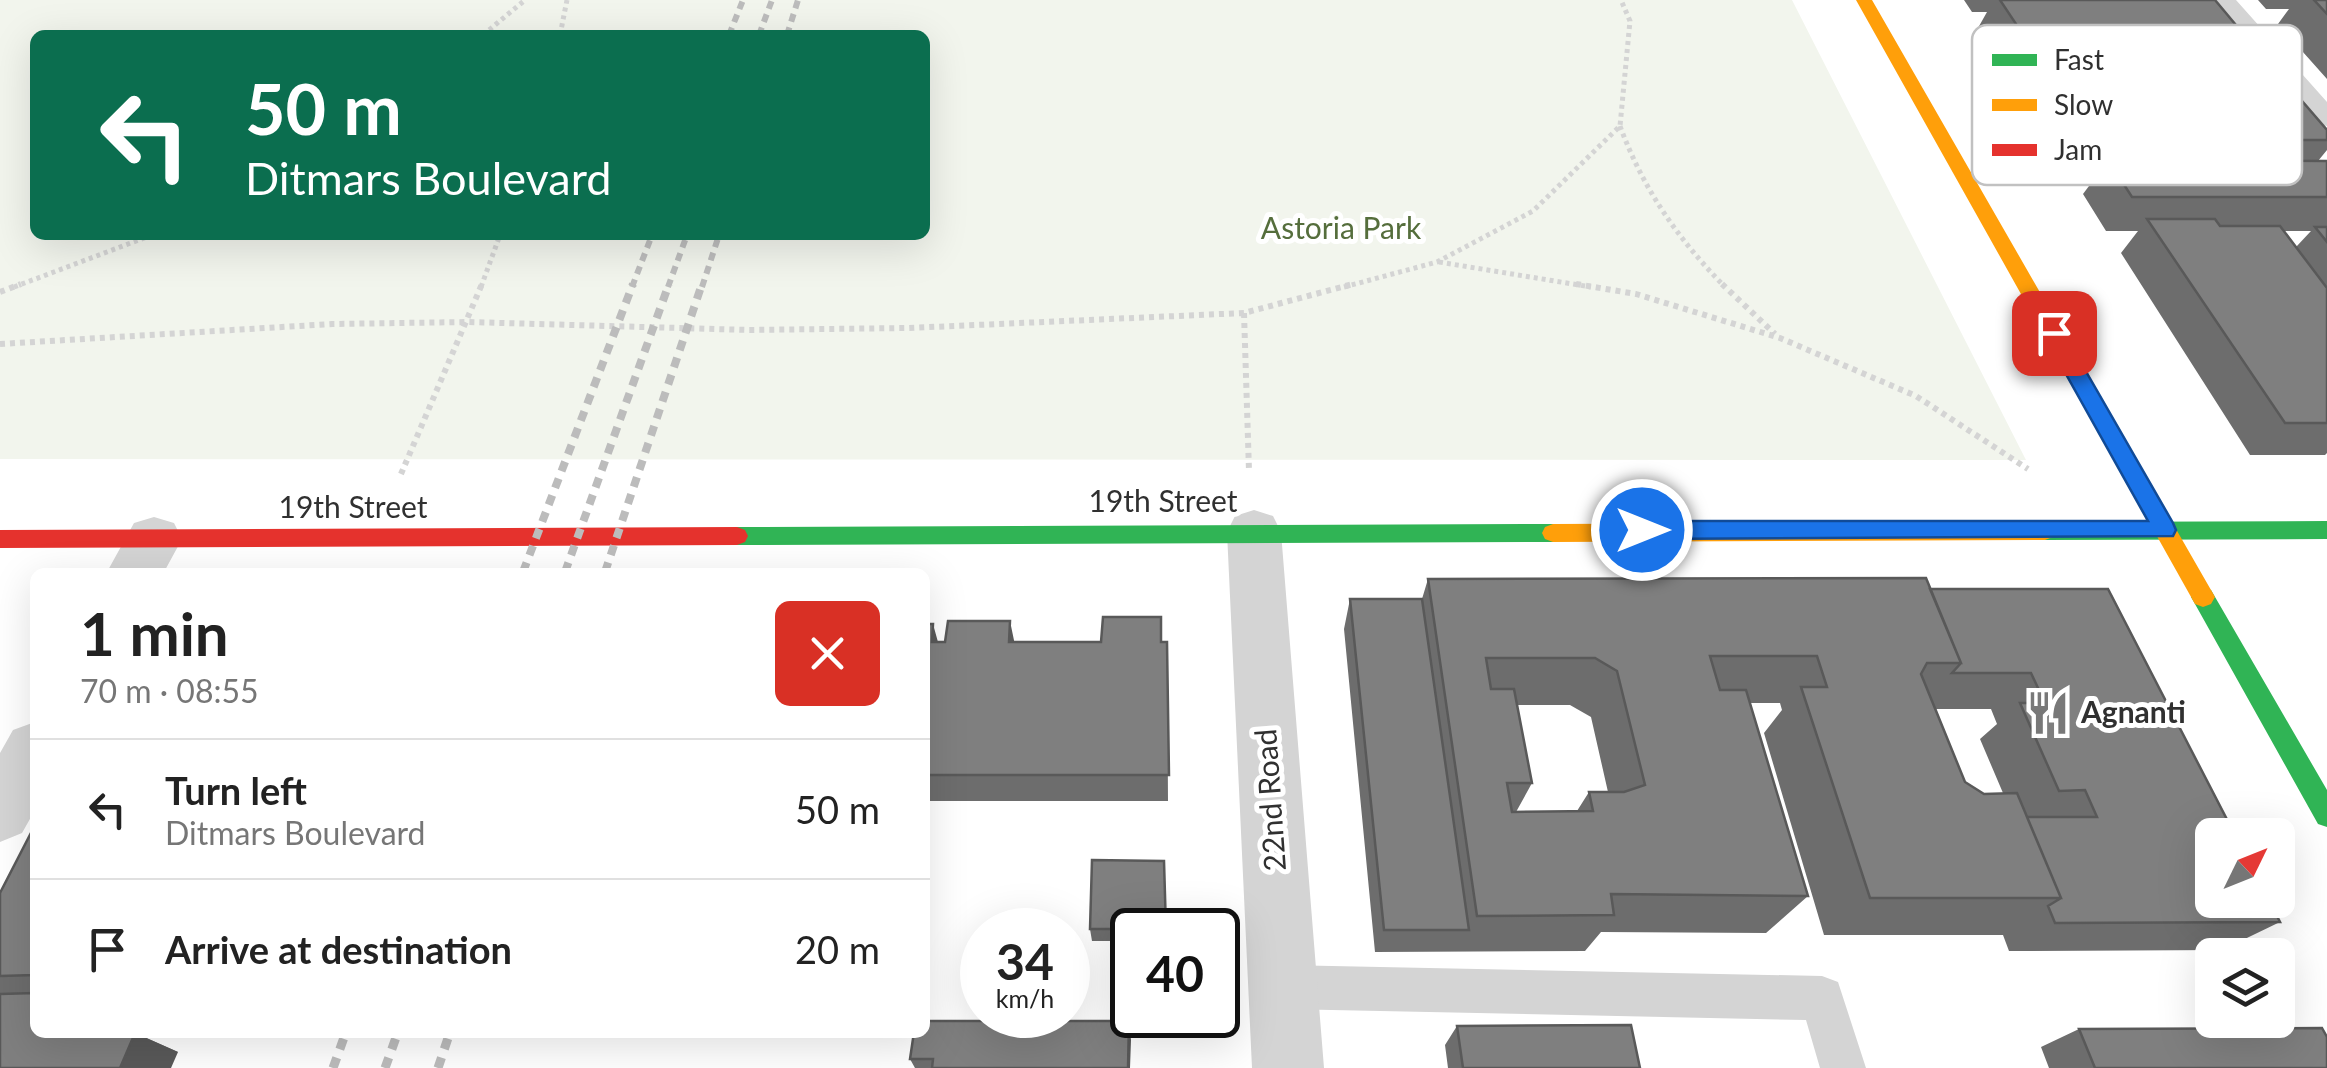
<!DOCTYPE html>
<meta charset="utf-8">
<style>
:root{--surface:#fff;--page:#f6f6f6;--text:#222;--muted:#767676;--line:#e0e0e0}
body{margin:0;font-family:Lato,sans-serif;background:var(--page);color:var(--text);height:100vh;display:flex;flex-direction:column;font-size:38px;white-space:nowrap}
*{box-sizing:border-box;margin:0}
p{font-size:32px;color:var(--muted)}
.icon{flex:none;width:55px;height:55px;fill:none;stroke:currentColor;stroke-width:2;stroke-linecap:round;stroke-linejoin:round}
.map{position:relative;flex:1;overflow:hidden}
.sheet{position:absolute;left:30px;top:568px;width:900px;height:470px;display:flex;flex-direction:column;background:var(--surface);border-radius:15px;box-shadow:0 10px 40px #0002}
.sheet>*{flex:none}
.banner{position:absolute;left:30px;top:30px;width:900px;height:210px;border-radius:15px;box-shadow:0 10px 40px #0002;background:#0b6e4f;color:#fff;overflow:hidden}
.needle{width:65px;rotate:47deg}
.buttons{position:absolute;left:2195px;top:818px;display:grid;gap:20px}
.buttons a{display:grid;place-items:center;width:100px;height:100px;border-radius:15px;background:var(--surface);box-shadow:0 10px 40px #0002;font-size:50px}
.speed{position:absolute;left:960px;top:908px;display:flex;gap:20px;font-size:50px;font-weight:700;text-align:center}
.speed>*{display:grid;place-content:center;width:130px;height:130px;border-radius:50%;background:var(--surface);box-shadow:0 10px 40px #0002;line-height:1}
.speed small{font-size:25px;font-weight:400}
.speed .limit{border:5px solid #111;border-radius:15px;background:#fff;color:#111}
.pin{position:absolute;display:grid;place-items:center;width:85px;height:85px;color:#fff;margin:-42px;border-radius:20px;box-shadow:0 5px 15px #0006}
.me{position:absolute;width:110px;margin:-55px;rotate:90deg;stroke-linejoin:round;filter:drop-shadow(0 0 8px #0008)}
.turn{display:flex;align-items:center;gap:35px;height:210px;padding:0 50px;font-size:45px}
.turn .icon{width:130px;height:130px;stroke-width:2.5}
.turn b{display:block;font-size:70px;line-height:85px}
.round{display:grid;place-items:center;flex:none;width:105px;height:105px;border-radius:15px;background:var(--page)}
.overview{display:flex;align-items:center;justify-content:space-between;height:170px;padding:0 50px}
h1{font-size:60px;font-weight:700;line-height:75px}
ul{padding:0;list-style:none}
li{display:flex;align-items:center;gap:30px;height:140px;padding:0 50px;border-top:2px solid var(--line)}
li div{flex:1}
li b{display:block;font-size:38px}
li em{font-style:normal}
.map>svg:first-child{display:block}
.green{fill:#f2f5ed;fill-rule:evenodd}
.lines{fill:none;stroke-linecap:round;stroke-linejoin:round}
.path-far1{stroke:#d4d4d4;stroke-width:5;stroke-dasharray:4 4;stroke-linecap:butt}
.path{stroke:#d4d4d4;stroke-width:6;stroke-dasharray:5 5;stroke-linecap:butt}
.lane{fill:#d4d4d4;fill-rule:evenodd}
.street{fill:#d4d4d4;fill-rule:evenodd}
.fast{fill:#30b455;fill-rule:evenodd}
.slow{fill:#ff9f0a;fill-rule:evenodd}
.jam{fill:#e5322d;fill-rule:evenodd}
.rail-far2{stroke:#bcbcbc;stroke-width:6;stroke-dasharray:8 6;stroke-linecap:butt}
.rail-far1{stroke:#bcbcbc;stroke-width:8;stroke-dasharray:10 8;stroke-linecap:butt}
.rail{stroke:#bcbcbc;stroke-width:9;stroke-dasharray:11 9;stroke-linecap:butt}
.wall{fill:#6d6d6d;fill-rule:evenodd}
.shaded-wall{fill:#595959}
.building{fill:#7f7f7f;stroke:#595959;stroke-width:2.5;fill-rule:evenodd}
.route{fill:#1a73e8;stroke:#114b97;stroke-width:2.5}
.labels{text-anchor:middle;stroke-width:10;stroke-linejoin:round;paint-order:stroke}
.park-label{font-size:30px;fill:#556e3c;stroke:#fff}
.street-label{font-size:30px;fill:#303030;stroke:#fff}
.poi-label{font-size:30px;font-weight:bold;fill:#303030;stroke:#fff;text-anchor:start}
.key{fill:#fff;stroke:#c1c1c1;stroke-width:2.5}
.key-label{font-size:28px;fill:#303030}
</style>
<div class="map">
<svg width="2327" height="1068" viewBox="0 0 2327 1068">
<rect width="100%" height="100%" fill="#fff"/>
<path class="green" d="M0 0H1792L2026 460 0 459ZM925 35V235H35V35Z"/>
<g class="lines">
<path class="path-far1" d="M483 35 525 0
M560 35 567 0
M1620 126C1643 189 1678 239 1725 287
M1439 262 1591 287
M14 287 152 235
M481 287 500 235
M1344 287 1437 262 1533 211 1620 126 1630 21 1621 0"/>
<path class="path" d="M1576 284 1636 294 1780 338 1916 396 2028 469
M1722 284 1775 334
M0 292 21 284
M1244 313 1249 471
M0 344 332 324 468 322 749 330 909 328 1244 313 1353 284
M401 474 482 284"/>
<path class="lane" d="M2211 0H2236L2327 102V126L2318 124Z
M1283 965 1822 976 1838 982 1866 1068H1820L1806 1020 1283 1009 1267 1003 1261 987 1267 971Z"/>
<path class="street" d="M1254 510 1273 516 1281 532 1324 1068H1252L1227 532 1235 516Z
M154 517 174 523 182 539 164 572H107L134 523Z
M35 722V810L22 833 0 842V753L13 730Z"/>
<path class="fast" d="M2327 521V539L2045 540 2037 537 2034 531 2037 525 2045 522Z
M1553 524 1561 527 1564 533 1561 539 1553 542 737 545 729 542 726 536 729 530 737 527Z
M2203 587 2211 590 2327 790V827L2318 824 2195 604 2191 597 2195 590Z"/>
<path class="slow" d="M1856 0H1872L2211 590 2215 597 2211 604 2203 607 2195 604Z
M2045 522 2053 525 2056 531 2053 537 2045 540 1553 542 1545 539 1542 533 1545 527 1553 524Z"/>
<path class="jam" d="M737 527 745 530 748 536 745 542 737 545 0 548V530Z"/>
<path class="rail-far2" d="M729 35 743 0
M759 35 772 0
M787 35 798 0
M632 287 652 235
M668 287 687 235
M702 287 719 235"/>
<path class="rail-far1" d="M523 572 633 284
M565 572 669 284
M605 572 702 284"/>
<path class="rail" d="M333 1068 346 1032
M385 1068 398 1032
M438 1068 450 1032"/>
</g>
<path class="wall" d="M1964 0H2215L2261 55 2247 73 2327 130V150L2318 161H2327V453L2325 455H2250L2121 253 2138 231H2106L2083 194 2098 174H2072L2029 108 2042 88H2015L1978 28 1987 12H1972ZM2284 231H2311L2296 247Z
M2258 0H2327V79L2278 24 2289 9H2266Z
M1428 579 1930 589H2108L2280 922 2222 950 2009 951 2003 935H1824L1764 733 1782 710 1780 703H1750L1808 896 1766 933 1601 932 1585 951 1375 952 1344 629 1350 599H1422ZM1517 705H1570L1591 717 1608 792H1589L1577 811 1516 812 1532 783ZM1936 709H1991L1997 724 1980 739 2003 793 1984 794 1965 782Z
M925 624 938 642H1167L1168 801H925Z
M35 825V1032H133L178 1052 0 1068V893Z
M1164 861 1166 930H1132V941H1092L1090 929Z
M1129 1021 1130 1068H915L910 1059Z
M1457 1026 1640 1068H1448L1445 1045Z
M2079 1029 2327 1068H2049L2041 1047Z"/>
<path class="shaded-wall" d="M1010 621 1016 650 1009 642Z
M933 624 941 653 932 642Z
M1129 1021 1131 1040 1130 1068H1128Z
M80 1032H133L123 1054 78 1036Z
M135 1033 178 1052 171 1068H120Z"/>
<path class="building" d="M2000 0H2215L2261 55 2036 54Z
M2314 0H2327V14Z
M2051 73H2278L2327 130V140H2096Z
M2108 160 2327 161V197H2132Z
M2147 219H2215L2220 226H2280L2327 288V423H2285Z
M2315 227H2327V242Z
M1926 578 1961 663H1927L1921 674 1965 782 1984 794 2017 793 2061 898H1870L1801 687H1827L1817 656H1710L1720 690H1746L1808 896 1611 894 1614 915 1477 916 1428 579ZM1486 658H1595L1617 671 1645 785 1624 792H1589L1593 811 1512 812 1507 783H1532L1514 689H1491Z
M1930 589H2108L2235 835H2212V900H2269L2280 922 2055 923 2048 906 2061 898 2027 817H2097L2085 790 2059 791 2020 703H2045L2031 673H1952L1961 663Z
M1350 599H1422L1469 930H1384Z
M1103 617H1161V642H1167L1169 775H925V624H933L932 642H945L948 621H1010L1009 642H1101Z
M35 825V975L0 976V893Z
M1092 860 1164 861 1166 929H1090Z
M35 993V1032H80L78 1036 135 1033 120 1068H0V994Z
M925 1021H1129L1128 1068H932L933 1059H910L914 1032H925Z
M1631 1025 1640 1068H1463L1457 1026Z
M2322 1028 2327 1037V1068H2095L2079 1029Z"/>
<path class="route" d="M2054 326 2061 328 2173 523 2176 530 2173 536 1642 539 1630 530 1642 521H2148L2043 333Z"/>
<defs>
<g id="restaurant-bare" transform="scale(3.45)"><path d="M-5-6h1v4h1v-4h1v4h1v-4h1v5L-1.5 .5V6h-2V.5L-5-1ZM5-6V6H3V1.5H1.5Q1.5-4 5-6Z" fill="#787878" stroke="#fff" stroke-width="2.5" paint-order="stroke"/></g>
</defs>
<g fill-rule="evenodd">
<use href="#restaurant-bare" x="2048" y="713"/>
</g>
<g class="labels">
<g class="park-label">
<text x="1341" y="239">Astoria Park</text>
</g>
<g class="street-label">
<text x="1163" y="512">19th Street</text>
<text x="353" y="518">19th Street</text>
<text transform="translate(1271 800) rotate(-94)" y="10">22nd Road</text>
</g>
<g class="poi-label">
<text x="2081" y="723">Agnanti</text>
</g>
</g>
<rect x="1972" y="25" width="330" height="160" rx="15" class="key"/>
<rect x="1992" y="54" width="45" height="12" fill="#30b455"/>
<rect x="1992" y="99" width="45" height="12" fill="#ff9f0a"/>
<rect x="1992" y="144" width="45" height="12" fill="#e5322d"/>
<g class="key-label">
<text x="2054" y="70">Fast</text>
<text x="2054" y="115">Slow</text>
<text x="2054" y="160">Jam</text>
</g>
</svg>
<div class="buttons">
<a><svg class="needle" viewBox="-14 -14 28 28"><path d="M0-13l5 13h-10z" fill="#e53935"/><path d="M0 13l5-13h-10z" fill="#767676"/></svg></a>
<a><svg class="icon" aria-label="layers" viewBox="0 0 24 24"><path d="M12 4l9 5-9 5-9-5zM3 14l9 5 9-5"/></svg></a>
</div>
<div class="speed"><div>34<small>km/h</small></div><div class="limit">40</div></div>
<div class="pin" style="left:2054px;top:333px;background:#d93025"><svg class="icon" aria-label="arrive" viewBox="0 0 24 24"><path d="M6 21V4h12l-3 4 3 4H6"/></svg></div>
<svg class="me" style="left:1642px;top:530px" viewBox="-20 -20 40 40"><circle r="17" fill="#1a73e8" stroke="#fff" stroke-width="3"/><path d="M0-11L8 9 0 5-8 9z" fill="#fff"/></svg>
<div class="banner">
<div class="turn"><svg class="icon" aria-label="left" viewBox="0 0 24 24"><path d="M17 20v-9H6M10 6l-5 5 5 5"/></svg><div><b>50 m</b>Ditmars Boulevard</div></div>
</div>
<section class="sheet">
<div class="overview"><div><h1>1 min</h1><p>70 m · 08:55</p></div><a class="round" style="background:#d93025;color:#fff"><svg class="icon" aria-label="close" viewBox="0 0 24 24"><path d="M6 6l12 12M18 6L6 18"/></svg></a></div>
<ul>
<li><svg class="icon" aria-label="left" viewBox="0 0 24 24"><path d="M17 20v-9H6M10 6l-5 5 5 5"/></svg><div><b>Turn left</b><p>Ditmars Boulevard</p></div><em>50 m</em></li>
<li><svg class="icon" aria-label="arrive" viewBox="0 0 24 24"><path d="M6 21V4h12l-3 4 3 4H6"/></svg><div><b>Arrive at destination</b></div><em>20 m</em></li>
</ul>
</section>
</div>
